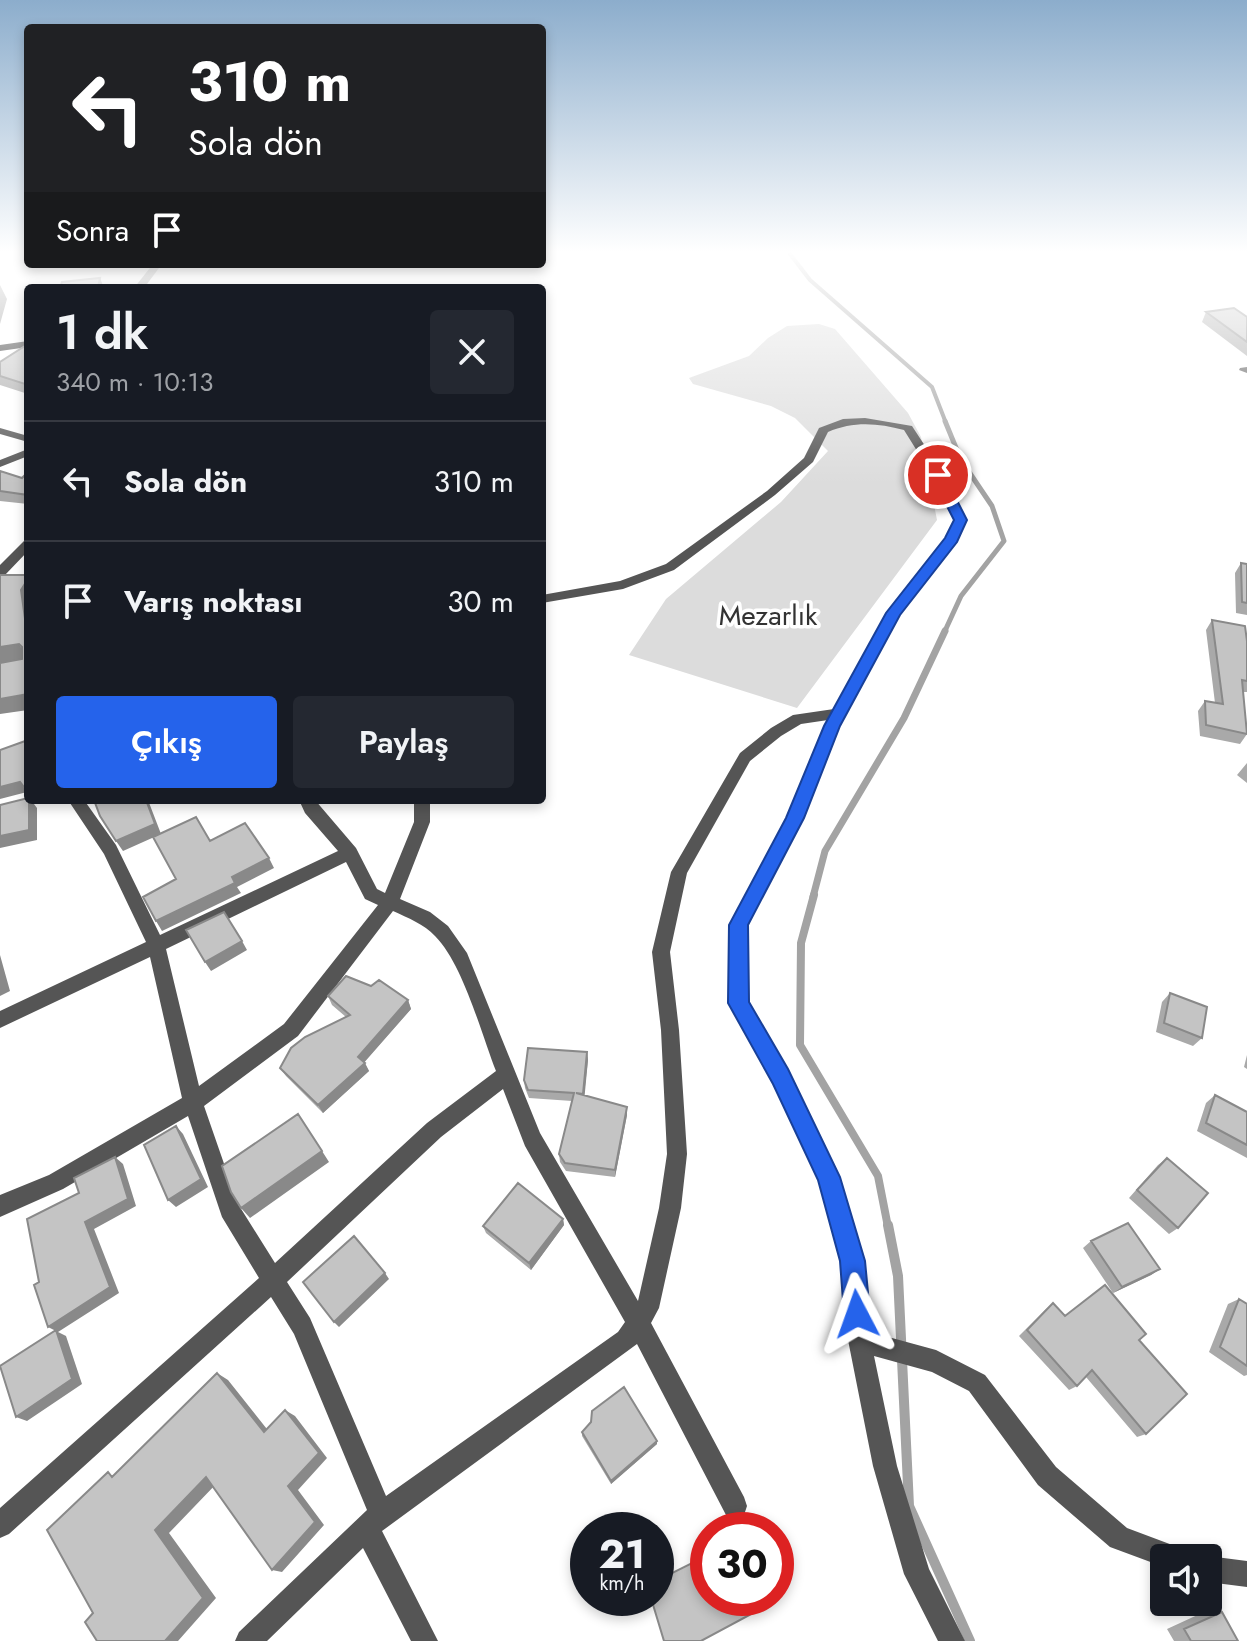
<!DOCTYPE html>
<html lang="tr">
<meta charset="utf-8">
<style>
:root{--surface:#171b24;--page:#242831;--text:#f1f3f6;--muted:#9ea1a6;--line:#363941;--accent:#2563eb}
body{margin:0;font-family:Jost,sans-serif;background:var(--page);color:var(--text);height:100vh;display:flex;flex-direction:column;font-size:30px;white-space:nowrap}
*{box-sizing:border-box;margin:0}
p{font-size:26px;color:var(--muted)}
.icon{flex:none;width:44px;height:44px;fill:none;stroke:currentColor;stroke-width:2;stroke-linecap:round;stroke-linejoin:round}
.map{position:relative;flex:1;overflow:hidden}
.details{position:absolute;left:24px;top:284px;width:522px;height:520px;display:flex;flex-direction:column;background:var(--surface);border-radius:8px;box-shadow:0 4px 12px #0003}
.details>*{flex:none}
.guide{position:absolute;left:24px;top:24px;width:522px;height:244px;border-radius:8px;box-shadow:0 4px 12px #0003;background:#202124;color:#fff;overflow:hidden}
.controls{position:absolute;left:1150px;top:1544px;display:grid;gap:16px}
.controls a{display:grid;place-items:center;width:72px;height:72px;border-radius:8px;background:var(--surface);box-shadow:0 4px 12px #0003;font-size:40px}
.speed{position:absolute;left:570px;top:1512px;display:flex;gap:16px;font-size:40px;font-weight:700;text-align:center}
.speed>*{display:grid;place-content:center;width:104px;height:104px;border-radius:50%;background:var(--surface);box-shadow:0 4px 12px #0003;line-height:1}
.speed small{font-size:20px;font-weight:400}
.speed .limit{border:12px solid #d22;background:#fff;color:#111}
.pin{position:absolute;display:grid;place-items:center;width:68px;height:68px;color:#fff;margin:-34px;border:4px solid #fff;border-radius:50%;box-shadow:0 2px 8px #0007}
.me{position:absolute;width:88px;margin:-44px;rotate:356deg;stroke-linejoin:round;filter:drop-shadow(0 0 6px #0008)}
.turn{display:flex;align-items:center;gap:28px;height:168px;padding:0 32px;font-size:36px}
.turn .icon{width:104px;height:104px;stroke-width:2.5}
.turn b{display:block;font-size:56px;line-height:68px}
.then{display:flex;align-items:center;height:76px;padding:0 32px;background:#0003;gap:16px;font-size:30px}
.round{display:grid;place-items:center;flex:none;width:84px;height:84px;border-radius:8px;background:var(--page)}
.headline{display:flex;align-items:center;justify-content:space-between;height:136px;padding:0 32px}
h1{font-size:48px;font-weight:600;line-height:60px}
.button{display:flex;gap:16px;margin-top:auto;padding:16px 32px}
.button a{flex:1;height:92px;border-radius:8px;background:var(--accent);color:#fff;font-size:32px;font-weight:600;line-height:92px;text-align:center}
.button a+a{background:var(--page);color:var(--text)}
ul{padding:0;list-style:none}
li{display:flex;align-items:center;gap:24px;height:120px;padding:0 32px;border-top:2px solid var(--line)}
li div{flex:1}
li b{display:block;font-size:30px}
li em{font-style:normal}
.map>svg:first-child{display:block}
.green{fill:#dcdcdc}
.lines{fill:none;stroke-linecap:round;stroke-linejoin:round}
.stream-far4{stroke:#a3a3a3;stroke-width:4}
.stream-far3{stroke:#a3a3a3;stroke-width:5}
.stream-far2{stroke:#a3a3a3;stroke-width:7}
.stream-far1{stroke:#a3a3a3;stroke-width:8}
.stream{stroke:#a3a3a3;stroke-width:10}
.street{fill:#555;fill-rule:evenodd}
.secondary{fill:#222;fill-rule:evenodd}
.wall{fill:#a9a9a9}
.shaded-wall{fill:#898989}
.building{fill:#c4c4c4;stroke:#898989;stroke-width:2}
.route{fill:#2563eb;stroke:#184099;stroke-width:2}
.labels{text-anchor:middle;stroke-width:7;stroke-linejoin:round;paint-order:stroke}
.park-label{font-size:28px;fill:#333;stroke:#fff}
</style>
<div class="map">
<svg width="1247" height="1641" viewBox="0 0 1247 1641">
<rect width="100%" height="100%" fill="#fff"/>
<path class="green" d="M819 324 835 329 908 413 921 437 937 520 797 708 629 655 666 599 781 502 828 451 795 418 771 406 693 384 689 378 749 356 768 338 787 326Z"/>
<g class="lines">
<path class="stream-far4" d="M790 254 810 280 932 387 946 423"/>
<path class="stream-far3" d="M944 633 961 596 1004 541 992 506 961 460 945 421"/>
<path class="stream-far2" d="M813 897 825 851 904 718 945 631"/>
<path class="stream-far1" d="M814 895 801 943 800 1045 878 1176 888 1227"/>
<path class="stream" d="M888 1225 898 1276 909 1506 970 1641"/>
<path class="street" d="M153 264H162L144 288H134Z
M1247 367V373L1239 370 1240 368Z
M865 418 912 426 944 475 967 520 956 542 899 615 839 726 803 818 748 925V1002L788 1070 839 1177 864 1261 870 1332 936 1350 985 1375 1056 1467 1127 1528 1183 1549 1187 1558H1164V1567L1110 1547 1038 1485 969 1391 932 1372 874 1356 897 1466 929 1569 965 1641H938L904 1574 873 1466 848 1340 842 1261 819 1179 774 1082 730 1003V925L787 818 828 720 801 724 781 736 750 761 687 873 670 952 679 1030 687 1154 681 1208 659 1308 651 1323 744 1497 747 1506 744 1515 735 1518 726 1515 637 1344 382 1531 438 1641H411L363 1548 267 1641H235L239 1632 367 1510 294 1334 271 1297 9 1534 0 1538V1508L259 1278 222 1217 188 1116 63 1189 0 1217V1195L49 1175 182 1098 150 957 0 1028V1011L146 942 104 854 68 800H84L116 845 160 935 338 851 305 813 299 800H315L356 848 377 889 385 893 414 822V800H430V822L400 899 430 912 448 926 467 953 540 1133 638 1301 659 1208 667 1154 661 1030 652 952 671 872 740 753 771 728 793 715 834 709 886 613 946 538 955 520 932 475 904 430C878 423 853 421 828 432L813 462 775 495 674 570 623 589 542 603V595L620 581 666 564 767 491 804 458 819 428 843 419ZM346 862 365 899 378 905 284 1024 199 1086 166 949ZM393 911C408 918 424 924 435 936 463 964 481 1033 496 1071L427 1123 275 1263 238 1204 204 1106 298 1036ZM503 1089 525 1146 625 1322 618 1332 386 1496 310 1318 287 1282 441 1137Z
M0 428 28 436V442L0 434Z
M28 449V456L0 467V460Z
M28 540V551L5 575 0 576V565L24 541Z
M1208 1556 1247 1561V1587L1208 1582V1558H1203Z"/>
<path class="secondary" d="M28 341V347L0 351V345Z"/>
</g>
<path class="wall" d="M1206 312 1247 317V356L1202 322Z
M28 344V394L0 385V362Z
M0 471 22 478 28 472V504L0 501Z
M1241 563 1247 564V615L1236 613 1235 573Z
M1212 620 1247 641V692H1243L1247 734 1240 744 1200 736 1198 711 1205 701 1215 703 1206 630Z
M1247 763V783L1237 775Z
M371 986 408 1000 411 1009 364 1062 369 1071 323 1113 286 1076 280 1068 346 1017 332 1005 328 996Z
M1170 993 1202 1038 1193 1046 1156 1032 1162 1002Z
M587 1052 588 1060 584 1095 627 1115 615 1177 566 1171 560 1162 559 1154 572 1101 529 1098 525 1088 524 1080Z
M1247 1055V1069L1244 1067Z
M1215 1095 1247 1112V1158L1197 1131 1206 1103Z
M1167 1158 1178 1228 1169 1234 1129 1198 1158 1165Z
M563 1219 564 1225 531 1270 486 1233 483 1226Z
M1091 1241 1160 1269 1151 1275 1113 1293 1083 1248Z
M1239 1299 1247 1304V1375L1244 1376 1209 1352 1228 1304Z
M1053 1303 1065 1315 1139 1340 1146 1434 1137 1437 1086 1377 1077 1386 1069 1390 1019 1336 1046 1309Z
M582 1432 657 1444 611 1484 582 1436Z
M1204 1612H1222L1238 1641H1174L1167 1629Z"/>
<path class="shaded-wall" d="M100 278 104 288H98Z
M0 285 7 299 0 324Z
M28 579V640L21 590Z
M19 644 27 658 0 663V647Z
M28 694V710L0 714V699Z
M20 782 27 792 0 799V787Z
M29 800H31L37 808V840L0 848V836Z
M146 800H148L161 834 123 851 116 841Z
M269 858 274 868 237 887 241 893 162 931 156 921 232 877Z
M242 941 247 950 211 971 205 962Z
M0 955 10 991 0 996Z
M408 1000 411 1009 362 1065 358 1057Z
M587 1052 588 1060 584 1102 583 1094Z
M365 1063 369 1071 323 1113 318 1105Z
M627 1107V1115L615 1177V1170Z
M176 1126 183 1134 208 1187 176 1207 168 1200Z
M322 1151 329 1162 250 1218 241 1208Z
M115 1157 123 1164 136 1206 94 1229 119 1293 58 1332 66 1336 82 1384 27 1421 16 1417 56 1331 48 1327 85 1222Z
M563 1219 564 1225 531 1270 529 1263Z
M1160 1269 1151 1275 1113 1293 1122 1287Z
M385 1273 389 1279 339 1327 334 1322Z
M217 1373 228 1380 274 1438 264 1432Z
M285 1410 295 1416 327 1458 298 1490 324 1525 282 1572 272 1570 288 1486Z
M657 1441V1444L611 1484V1481Z
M206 1477 218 1482 169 1533 216 1598 178 1641H165L155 1530Z"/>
<path class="building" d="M100 278 98 288H60L62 282Z
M1234 308 1247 317V342L1206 312Z
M28 344V385L0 376V362Z
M0 471 22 478 28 472V495L0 491Z
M1241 563 1247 564V603L1242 602Z
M0 575H28V579L21 590 28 640V694L0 699V663L22 659V647L19 644 0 647Z
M1212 620 1245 626 1247 641V681L1242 680 1247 734 1206 725 1205 701 1223 704Z
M28 740V787H24L20 782 0 787V750Z
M28 798V800H29V830L0 836V805Z
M94 800H146L155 824 116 841 100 816Z
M196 817 210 841 245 823 269 858 232 877 235 883 156 921 143 897 176 879 153 837Z
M224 912 242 941 205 962 186 930Z
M346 976 371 986 379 980 408 1000 358 1057 365 1063 318 1105 280 1068 291 1048 305 1037 350 1015 328 996Z
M1170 993 1207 1007 1202 1038 1164 1023Z
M528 1048 587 1052 583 1094 576 1093 627 1107 615 1170 565 1163 559 1154 574 1093 528 1090 524 1080Z
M1215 1095 1247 1112V1145L1206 1123Z
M298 1114 322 1151 241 1208 231 1192 222 1166Z
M176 1126 201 1179 168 1200 144 1145Z
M115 1157 128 1199 85 1222 110 1287 48 1327 34 1285 39 1282 27 1219 79 1193 74 1178Z
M1167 1158 1208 1193 1178 1228 1137 1190Z
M518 1183 563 1219 529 1263 483 1226Z
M1128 1223 1160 1269 1122 1287 1091 1241Z
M354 1236 385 1273 334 1322 303 1282Z
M1105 1285 1146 1334 1139 1340 1187 1394 1146 1434 1092 1370 1077 1386 1027 1330 1053 1303 1065 1316Z
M1239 1299 1247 1304V1366L1220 1347Z
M56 1330 72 1379 16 1417 0 1366Z
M217 1373 264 1432 285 1410 319 1453 288 1486 315 1522 272 1570 206 1477 155 1530 203 1598 165 1641H97L85 1622 93 1613 47 1530 108 1472 112 1477Z
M624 1387 657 1441 611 1481 582 1432 591 1422 592 1411Z
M708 1555V1598H750L755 1612 701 1641H664L651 1598H656V1581Z
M1222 1612 1238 1641H1191L1184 1629Z"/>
<linearGradient id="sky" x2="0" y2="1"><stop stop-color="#8cadcc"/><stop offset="0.52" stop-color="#fff"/><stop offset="1" stop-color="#fff" stop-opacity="0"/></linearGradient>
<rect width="1247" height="484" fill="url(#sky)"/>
<path class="route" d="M938 471 944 475 967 520 957 542 900 615 840 726 804 818 748 925 749 1002 788 1069 840 1177 865 1261 870 1314 866 1323 857 1326 848 1323 844 1314 840 1261 818 1180 773 1084 728 1003 729 925 786 818 824 726 886 613 945 538 954 520 931 475Z"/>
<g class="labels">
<g class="park-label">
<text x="768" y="625">Mezarlık</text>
</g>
</g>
</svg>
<div class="controls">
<a><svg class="icon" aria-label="sound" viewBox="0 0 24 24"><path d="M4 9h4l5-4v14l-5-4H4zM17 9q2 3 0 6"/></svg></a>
</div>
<div class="speed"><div>21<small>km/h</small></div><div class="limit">30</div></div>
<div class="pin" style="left:938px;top:475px;background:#d93025"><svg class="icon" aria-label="arrive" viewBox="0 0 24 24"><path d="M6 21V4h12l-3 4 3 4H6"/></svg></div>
<svg class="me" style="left:857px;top:1314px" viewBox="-20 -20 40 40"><path d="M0-17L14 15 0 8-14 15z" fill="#2563eb" stroke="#fff" stroke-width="4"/></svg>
<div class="guide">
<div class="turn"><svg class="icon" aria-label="left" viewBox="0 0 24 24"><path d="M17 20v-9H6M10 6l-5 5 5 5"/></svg><div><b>310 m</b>Sola dön</div></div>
<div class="then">Sonra<svg class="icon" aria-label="arrive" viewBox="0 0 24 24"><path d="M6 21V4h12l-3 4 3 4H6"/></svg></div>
</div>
<section class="details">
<div class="headline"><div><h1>1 dk</h1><p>340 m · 10:13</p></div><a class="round"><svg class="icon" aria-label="close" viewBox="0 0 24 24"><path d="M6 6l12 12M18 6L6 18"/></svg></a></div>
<ul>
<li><svg class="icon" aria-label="left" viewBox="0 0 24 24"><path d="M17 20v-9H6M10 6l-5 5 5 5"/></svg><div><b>Sola dön</b></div><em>310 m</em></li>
<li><svg class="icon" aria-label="arrive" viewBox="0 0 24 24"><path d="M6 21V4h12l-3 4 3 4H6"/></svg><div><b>Varış noktası</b></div><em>30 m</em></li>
</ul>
<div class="button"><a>Çıkış</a><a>Paylaş</a></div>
</section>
</div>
